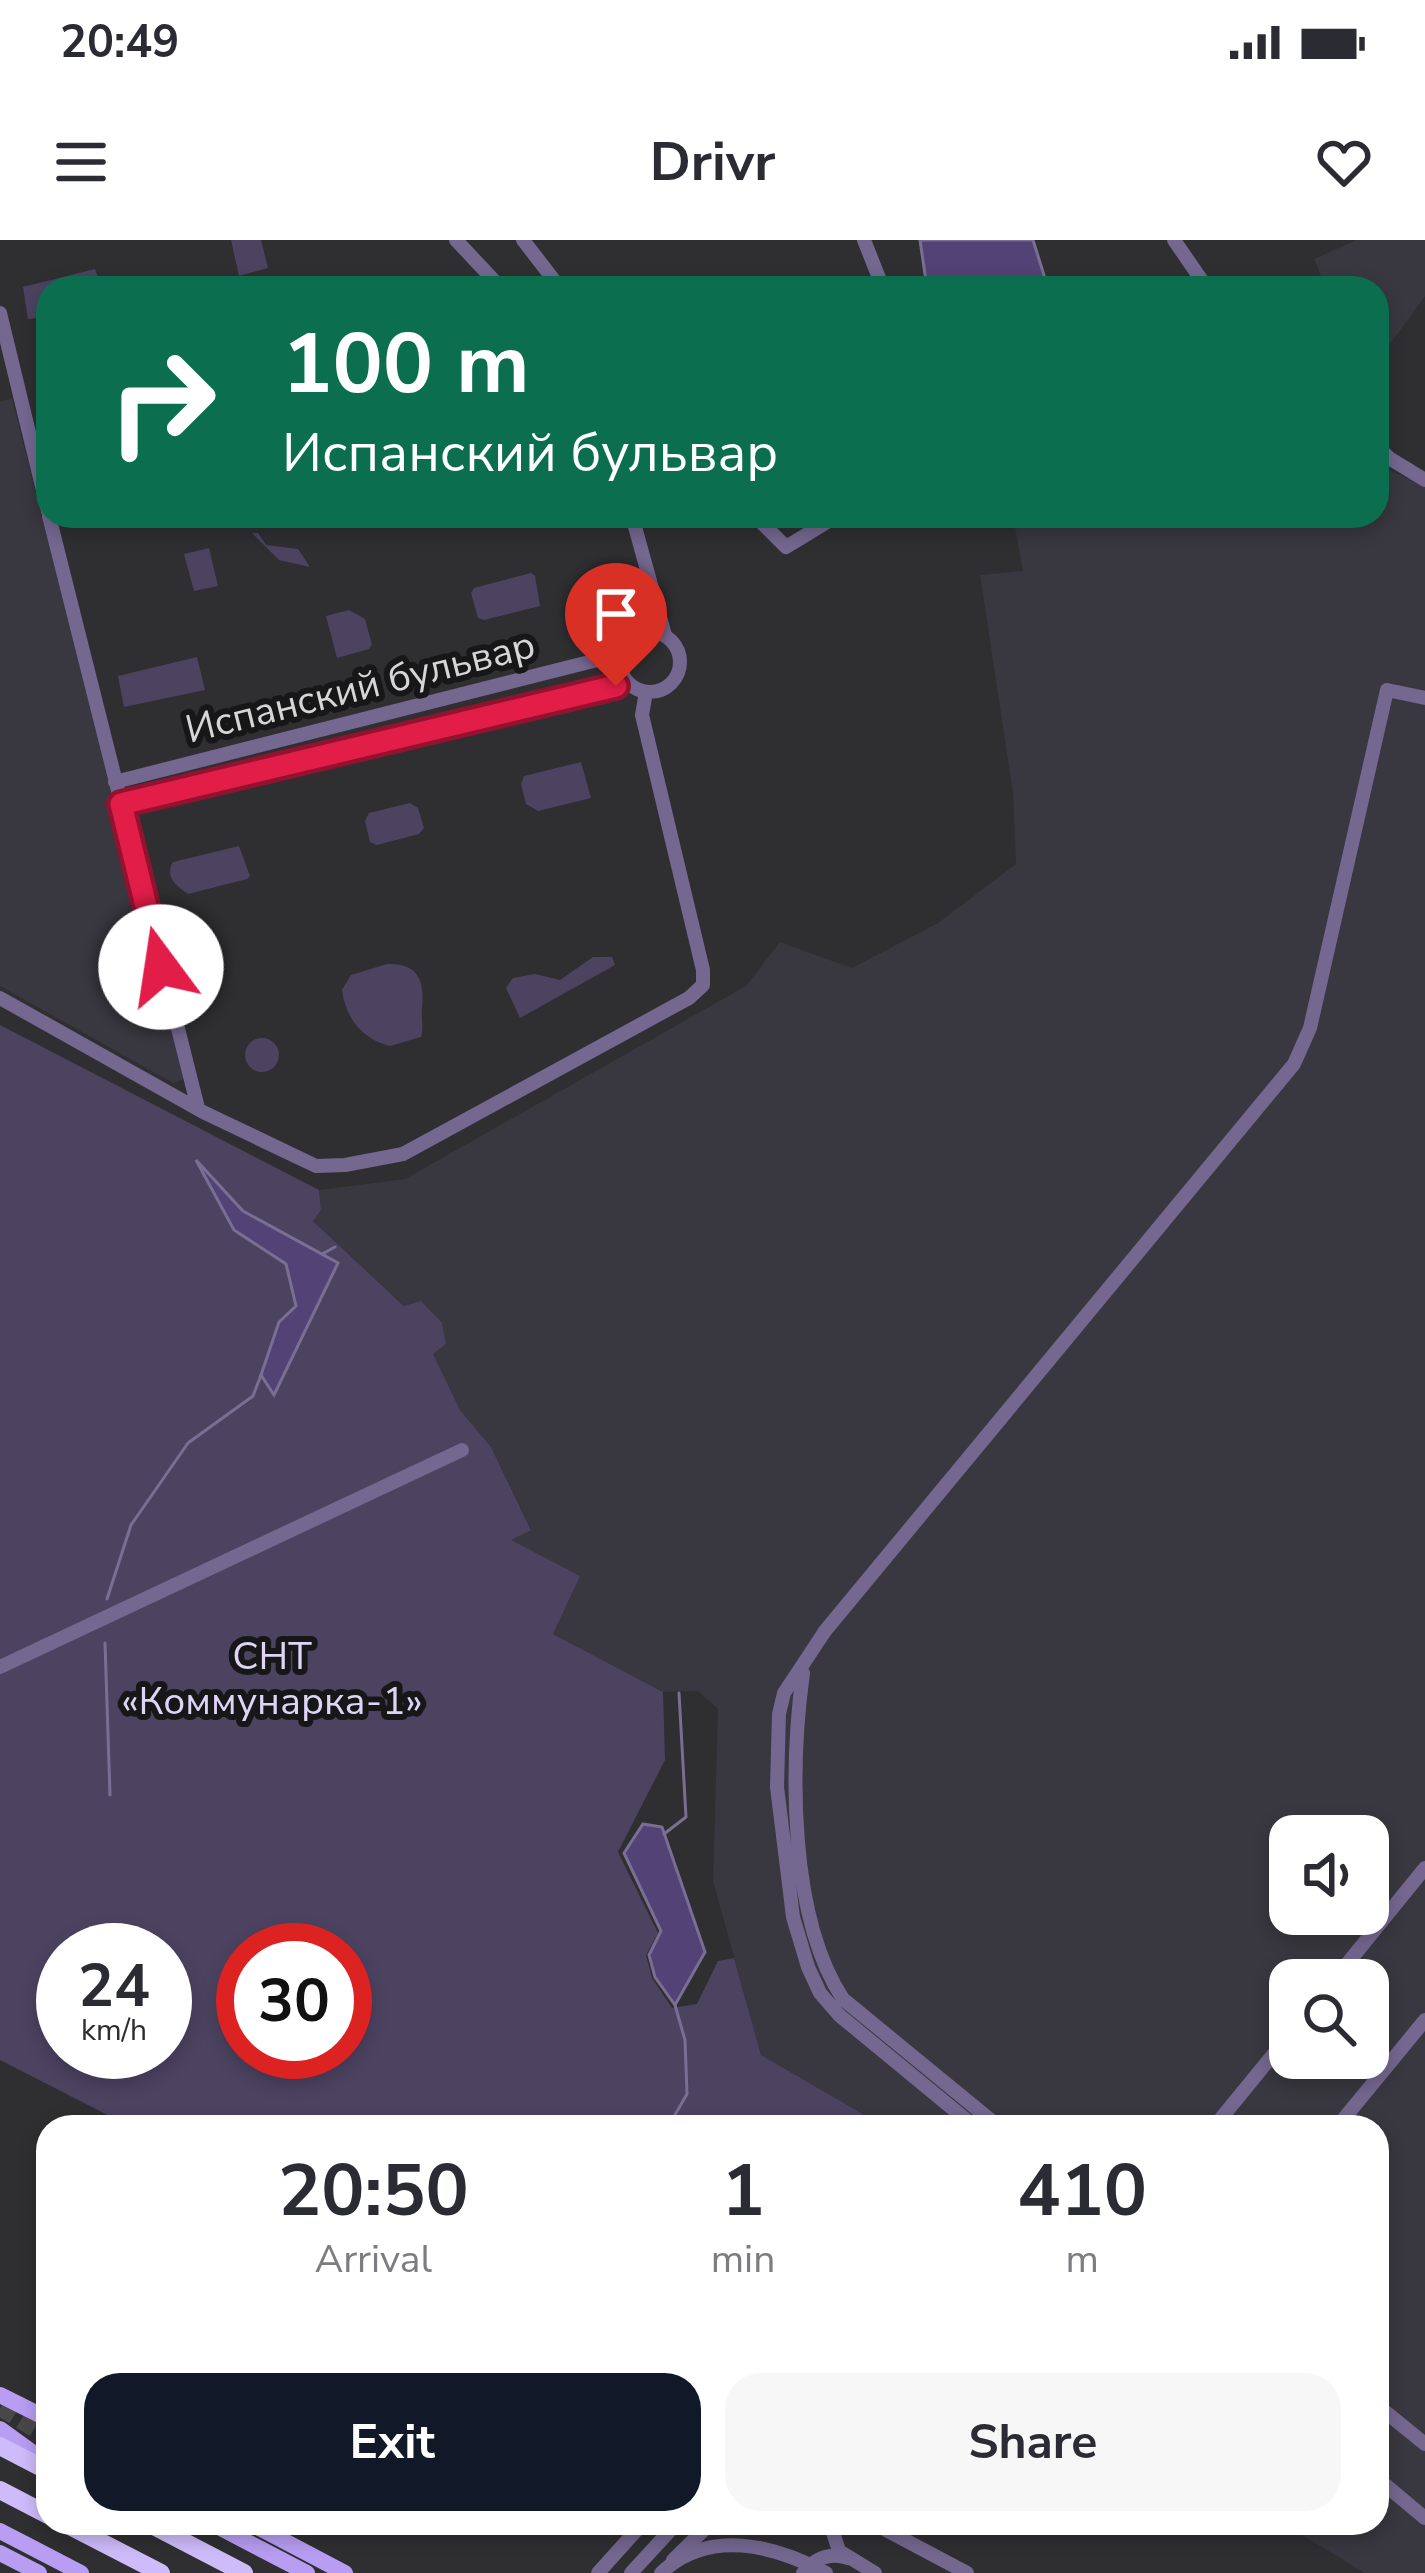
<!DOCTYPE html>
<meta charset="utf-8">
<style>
:root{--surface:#fff;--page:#f7f7f7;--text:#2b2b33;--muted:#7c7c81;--accent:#111827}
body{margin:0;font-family:"Nunito Sans",sans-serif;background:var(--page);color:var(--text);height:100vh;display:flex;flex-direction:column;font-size:45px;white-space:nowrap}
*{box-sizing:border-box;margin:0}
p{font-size:39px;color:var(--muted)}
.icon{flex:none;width:66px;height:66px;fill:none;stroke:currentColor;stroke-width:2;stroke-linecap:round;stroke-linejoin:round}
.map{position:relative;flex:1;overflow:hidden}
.panel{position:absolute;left:36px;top:1875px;width:1353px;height:420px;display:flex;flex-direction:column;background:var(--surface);border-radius:36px;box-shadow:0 6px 18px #0003}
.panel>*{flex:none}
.banner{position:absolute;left:36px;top:36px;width:1353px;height:252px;border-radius:36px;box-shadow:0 6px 18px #0003;background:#0b6e4f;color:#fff;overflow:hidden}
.tools{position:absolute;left:1269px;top:1575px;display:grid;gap:24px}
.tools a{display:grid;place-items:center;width:120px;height:120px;border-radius:24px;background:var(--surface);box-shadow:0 6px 18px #0003;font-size:60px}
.speed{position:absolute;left:36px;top:1683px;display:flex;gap:24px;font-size:60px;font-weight:700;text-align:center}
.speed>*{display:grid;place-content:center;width:156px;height:156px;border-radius:50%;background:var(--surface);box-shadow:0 6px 18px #0003;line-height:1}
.speed small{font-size:30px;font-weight:400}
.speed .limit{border:18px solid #d22;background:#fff;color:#111}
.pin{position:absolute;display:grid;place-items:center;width:102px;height:102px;color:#fff;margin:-123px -51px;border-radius:50% 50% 50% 0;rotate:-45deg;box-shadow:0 0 12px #0007}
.pin .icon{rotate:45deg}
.me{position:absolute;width:132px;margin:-66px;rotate:346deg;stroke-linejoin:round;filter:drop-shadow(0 0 9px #0008)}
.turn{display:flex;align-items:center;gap:42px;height:252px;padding:0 48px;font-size:54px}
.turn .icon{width:156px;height:156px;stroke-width:2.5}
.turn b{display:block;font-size:84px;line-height:102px}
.eta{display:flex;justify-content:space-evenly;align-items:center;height:204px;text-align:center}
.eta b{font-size:72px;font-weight:700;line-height:84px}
.button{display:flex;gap:24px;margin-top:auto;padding:24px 48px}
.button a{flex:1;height:138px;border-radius:36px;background:var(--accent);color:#fff;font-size:48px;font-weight:700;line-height:138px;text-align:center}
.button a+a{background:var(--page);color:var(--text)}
.status{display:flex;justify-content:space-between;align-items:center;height:84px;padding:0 60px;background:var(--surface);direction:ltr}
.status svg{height:33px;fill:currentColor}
header{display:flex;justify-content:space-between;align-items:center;height:156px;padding:0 48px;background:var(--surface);font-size:54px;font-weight:700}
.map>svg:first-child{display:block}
.built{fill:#39373f;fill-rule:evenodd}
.green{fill:#4c4361;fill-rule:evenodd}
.water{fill:#534275;stroke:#7a6e93;stroke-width:3}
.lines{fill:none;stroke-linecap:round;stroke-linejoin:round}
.stream{stroke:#7a6e93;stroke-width:3}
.major-tunnel{stroke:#48474a;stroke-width:16;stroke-dasharray:16 8;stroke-linecap:butt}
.minor{stroke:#746790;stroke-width:14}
.major{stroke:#b89df2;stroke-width:16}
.highway{stroke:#cebcfa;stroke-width:18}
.minor-bridge{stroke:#746790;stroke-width:14}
.route-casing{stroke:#92132f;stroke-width:30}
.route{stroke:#e11d48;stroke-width:21}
.labels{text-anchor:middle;stroke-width:12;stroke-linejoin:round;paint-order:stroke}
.street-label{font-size:39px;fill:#d6d6d8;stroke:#171718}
.park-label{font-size:39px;fill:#ded5f6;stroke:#171718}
</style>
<div class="status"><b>20:49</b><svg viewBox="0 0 49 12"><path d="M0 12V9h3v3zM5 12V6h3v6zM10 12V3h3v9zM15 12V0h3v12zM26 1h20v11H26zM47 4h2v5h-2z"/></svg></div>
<header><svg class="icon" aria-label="menu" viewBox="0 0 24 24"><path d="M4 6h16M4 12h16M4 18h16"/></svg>Drivr<svg class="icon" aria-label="heart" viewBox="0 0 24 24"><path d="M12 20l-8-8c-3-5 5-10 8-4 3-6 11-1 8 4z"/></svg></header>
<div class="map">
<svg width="1425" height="2333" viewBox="0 0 1425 2333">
<rect width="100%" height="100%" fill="#2f2e31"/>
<path class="built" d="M1356 0H1425V56L1377 122V48H1326L1314 19Z
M12 159 185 839 173 843 0 746V161Z
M1377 224 1425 247V2333H1365L1282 2283H1377V1887H885L761 1815 713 1641 718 1469 698 1451 663 1452 553 1394 510 1300 531 1289 491 1207 460 1170 432 1113 446 1104 312 980 321 970 319 950 405 939 746 746 780 702 852 728 938 683 1016 624 1013 553 980 335 1023 331 1013 276H1377ZM1290 1596H1368V1674H1290ZM1290 1740H1368V1818H1290Z"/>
<path class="green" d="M231 0H261L268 28 239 36Z
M95 29 102 48H48V77L28 79 23 47Z
M252 293H258L266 305 298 309 310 327 279 320Z
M209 308 218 346 194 351 184 314Z
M531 333 535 336 540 366 484 380 478 378 471 353 474 348Z
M349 370 365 379 372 405 369 409 337 418 326 376Z
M197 417 205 450 124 467 118 436Z
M581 522 591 558 538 571 526 564 521 544 524 536Z
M410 563 418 568 424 588 419 594 377 605 370 602 365 581 369 573Z
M239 606 250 636 247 639 188 654C177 646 164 637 173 622Z
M593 717H612L615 725 520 778 506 748 513 738 535 734 560 740Z
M387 724C418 723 425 740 422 768 421 779 424 786 421 797L390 806C362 799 346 779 342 750L351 735Z
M0 785 319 950 321 970 313 981 404 1066 421 1061 442 1083 446 1104 433 1114 460 1170 491 1207 531 1290 511 1300 580 1336 553 1394 663 1452 665 1520 618 1612 658 1693 646 1715 652 1738 672 1768 697 1764 718 1721 734 1718 761 1815 885 1887H131L0 1820ZM63 1710H165V1812H63ZM243 1710H345V1812H243Z
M245 815a17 17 0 1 1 34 0a17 17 0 1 1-34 0Z"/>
<path class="water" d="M920 0H1033L1048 48H927Z
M196 920 243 971 338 1023 274 1155 261 1135 279 1082 296 1066 286 1024 234 990Z
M643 1584 662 1587 705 1712 675 1765 655 1737 649 1715 661 1691 624 1613Z"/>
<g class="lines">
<path class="stream" d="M322 1014 335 1007
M107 1359 131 1285 188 1203 253 1156 261 1135
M105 1403 110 1555
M664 1594 686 1577 679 1453
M668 1887 687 1854 685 1800 675 1765"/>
<path class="major-tunnel" d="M0 2168 48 2198"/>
<path class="minor" d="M456 0 501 48
M523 0 560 48
M864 0 883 48
M1174 0 1207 48
M0 73 48 271
M1377 206 1389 218 1425 240
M49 276 198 868
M632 276 665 395
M755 276 786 307 837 276
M620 422a30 30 0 1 1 60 0a30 30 0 1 1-60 0Z
M115 542 621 414
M121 564 628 443
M0 758 203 872 316 926 345 925 403 914 689 758 703 745V730L642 475 646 452
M0 1427 462 1210
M803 1433C790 1528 789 1677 843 1759L999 1887
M1334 1740 1425 1628
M975 1887 839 1775 820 1753 808 1727 793 1677 777 1547 779 1474 784 1453 825 1391 1294 824 1310 788 1387 450 1425 458
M1214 1887 1290 1794
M1337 1887 1425 1780
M1377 2165 1425 2204
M1377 2238 1425 2278
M830 2283 839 2311 875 2333
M873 2283 967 2333
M673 2320 711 2283
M598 2333 643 2283
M631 2333 677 2283
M803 2333C815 2318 829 2312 848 2318"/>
<path class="major" d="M0 2155 48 2179
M0 2189 47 2223
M211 2283 307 2333
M250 2283 345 2333
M0 2291 81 2333
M0 2313 39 2333"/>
<path class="highway" d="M0 2206 48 2231
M0 2250 48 2275
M64 2283 161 2333
M148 2283 244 2333"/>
<path class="minor-bridge" d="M661 2333C709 2288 774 2305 826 2333"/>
</g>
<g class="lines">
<g class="route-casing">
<path id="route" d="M161 727 121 564 616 446"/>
</g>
<use href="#route" class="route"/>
</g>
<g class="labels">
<g class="street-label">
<text transform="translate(360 446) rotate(-14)" y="14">Испанский бульвар</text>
</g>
<g class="park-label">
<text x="272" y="1429">СНТ<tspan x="272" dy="45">«Коммунарка-1»</tspan></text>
</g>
</g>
</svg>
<div class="tools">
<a><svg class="icon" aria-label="sound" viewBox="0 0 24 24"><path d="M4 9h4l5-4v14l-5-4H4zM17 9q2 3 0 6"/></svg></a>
<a><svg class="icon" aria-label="search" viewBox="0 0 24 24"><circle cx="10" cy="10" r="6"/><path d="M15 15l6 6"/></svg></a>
</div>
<div class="speed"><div>24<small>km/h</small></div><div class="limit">30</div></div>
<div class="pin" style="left:616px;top:446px;background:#d93025"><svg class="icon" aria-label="arrive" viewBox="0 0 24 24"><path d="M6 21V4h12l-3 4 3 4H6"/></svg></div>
<svg class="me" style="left:161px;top:727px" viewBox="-20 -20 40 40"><circle r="19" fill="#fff"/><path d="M0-13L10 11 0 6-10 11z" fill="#e11d48"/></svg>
<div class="banner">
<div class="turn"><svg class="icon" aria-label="right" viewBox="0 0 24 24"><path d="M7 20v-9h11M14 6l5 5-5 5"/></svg><div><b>100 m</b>Испанский бульвар</div></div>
</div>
<section class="panel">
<div class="eta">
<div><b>20:50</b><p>Arrival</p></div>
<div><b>1</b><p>min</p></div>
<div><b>410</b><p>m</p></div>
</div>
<div class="button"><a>Exit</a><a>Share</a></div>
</section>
</div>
